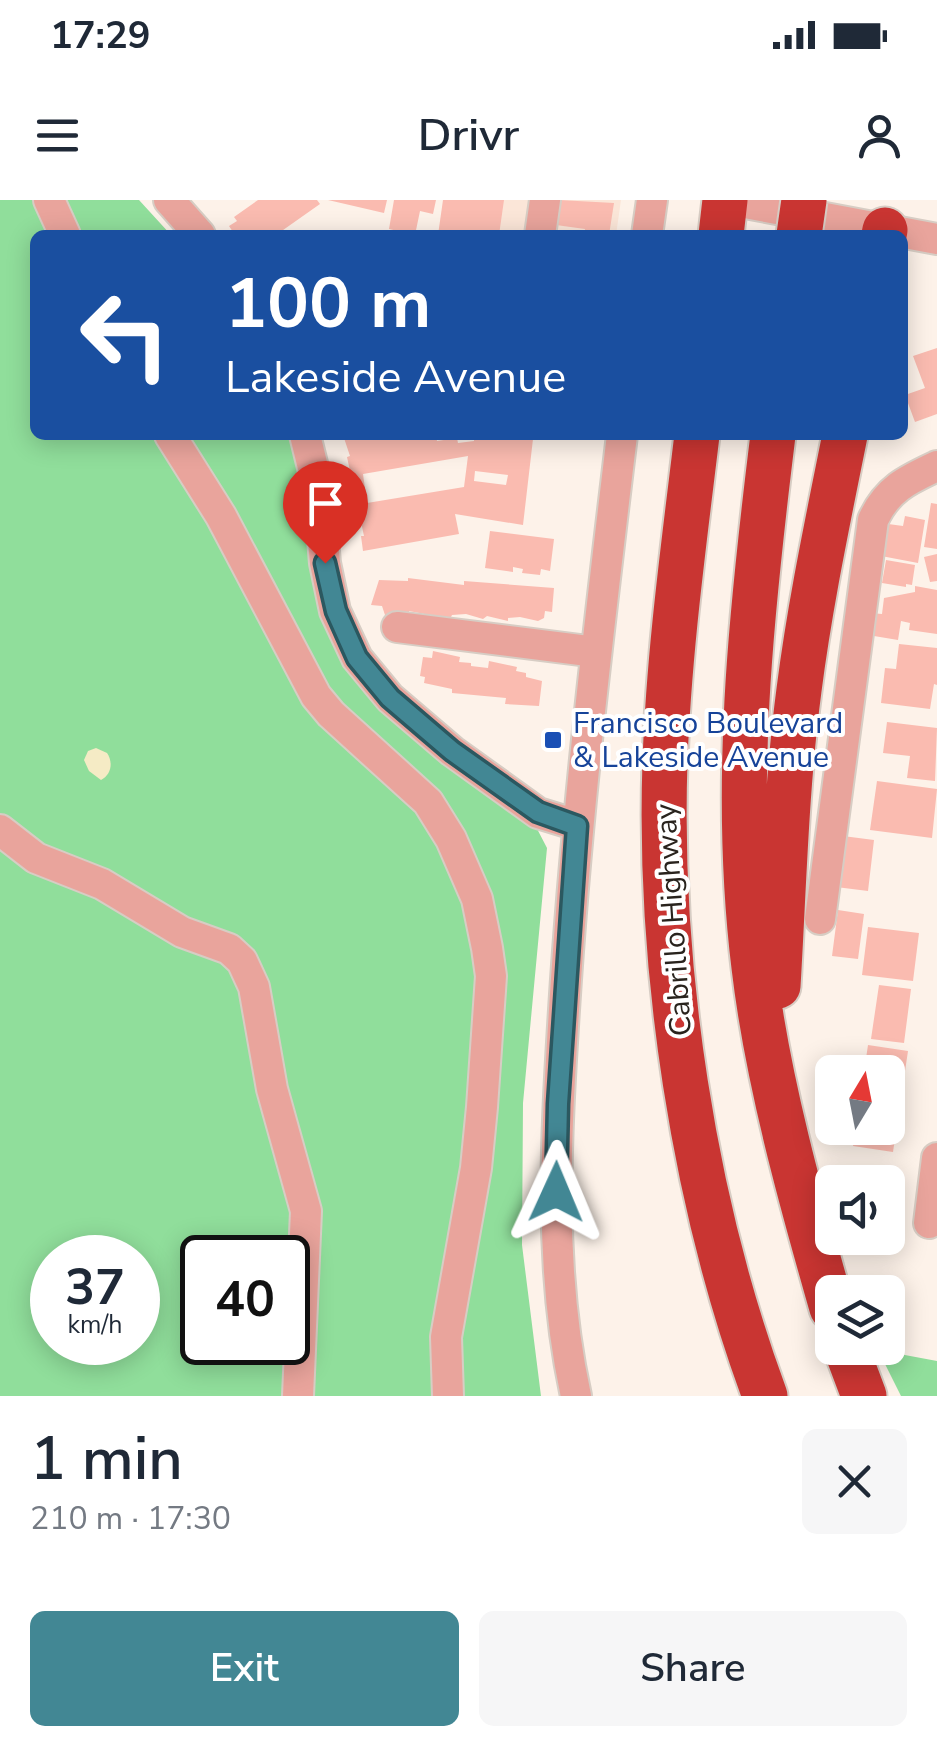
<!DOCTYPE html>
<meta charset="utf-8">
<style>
:root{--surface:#fff;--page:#f6f6f7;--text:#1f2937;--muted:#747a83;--accent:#428794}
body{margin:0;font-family:"Nunito Sans",sans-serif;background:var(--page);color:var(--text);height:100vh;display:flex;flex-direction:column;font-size:38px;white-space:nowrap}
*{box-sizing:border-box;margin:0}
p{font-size:32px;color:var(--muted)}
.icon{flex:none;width:55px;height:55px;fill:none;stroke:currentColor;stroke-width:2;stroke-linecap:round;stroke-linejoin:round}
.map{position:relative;height:1196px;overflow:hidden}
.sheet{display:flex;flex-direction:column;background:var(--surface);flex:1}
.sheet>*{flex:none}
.banner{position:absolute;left:30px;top:30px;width:878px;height:210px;border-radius:15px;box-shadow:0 5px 25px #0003;background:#1a4fa0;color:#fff;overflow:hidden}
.needle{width:65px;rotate:10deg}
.tools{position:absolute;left:815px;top:855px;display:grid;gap:20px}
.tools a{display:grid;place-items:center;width:90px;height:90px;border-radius:15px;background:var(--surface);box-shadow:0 5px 25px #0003;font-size:50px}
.speed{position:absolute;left:30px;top:1035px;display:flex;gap:20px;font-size:50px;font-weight:700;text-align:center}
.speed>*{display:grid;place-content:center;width:130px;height:130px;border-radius:50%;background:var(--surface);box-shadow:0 5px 25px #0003;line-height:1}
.speed small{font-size:25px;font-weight:400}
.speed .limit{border:5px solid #111;border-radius:15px;background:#fff;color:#111}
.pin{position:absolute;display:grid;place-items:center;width:85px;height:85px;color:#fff;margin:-102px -42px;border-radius:50% 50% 50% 0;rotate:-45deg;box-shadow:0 0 10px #0007}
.pin .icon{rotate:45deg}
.me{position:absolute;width:110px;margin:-55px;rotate:1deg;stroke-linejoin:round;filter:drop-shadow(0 0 8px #0008)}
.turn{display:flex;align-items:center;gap:35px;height:210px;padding:0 30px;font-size:45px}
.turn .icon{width:130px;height:130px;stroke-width:2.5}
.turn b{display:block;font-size:70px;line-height:85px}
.round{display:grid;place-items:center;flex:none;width:105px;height:105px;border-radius:15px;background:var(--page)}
.overview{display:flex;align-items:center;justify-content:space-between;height:170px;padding:0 30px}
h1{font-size:60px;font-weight:600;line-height:75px}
.cta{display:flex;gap:20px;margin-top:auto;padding:20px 30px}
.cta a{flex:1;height:115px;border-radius:15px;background:var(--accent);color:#fff;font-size:40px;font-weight:600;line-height:115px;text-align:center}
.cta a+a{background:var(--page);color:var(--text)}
.status{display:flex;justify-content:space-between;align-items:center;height:70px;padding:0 50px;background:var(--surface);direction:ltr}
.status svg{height:28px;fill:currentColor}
header{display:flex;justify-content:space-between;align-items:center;height:130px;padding:0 30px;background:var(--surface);font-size:45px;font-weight:600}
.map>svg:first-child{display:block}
.commercial{fill:#fbe6d8}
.green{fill:#90de9b;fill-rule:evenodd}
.sand{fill:#f5ebc5}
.building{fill:#fabbb0;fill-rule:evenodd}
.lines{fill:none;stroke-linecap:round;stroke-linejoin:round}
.minor-casing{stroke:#d7cdc4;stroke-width:34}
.highway-casing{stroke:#d7cdc4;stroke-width:49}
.minor{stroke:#e9a49c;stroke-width:30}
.highway{stroke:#c93532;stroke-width:45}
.highway-bridge-casing{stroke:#d7cdc4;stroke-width:49;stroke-linecap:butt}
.highway-bridge{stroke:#c93532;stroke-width:45}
.route-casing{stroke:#2b5860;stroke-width:25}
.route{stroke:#428794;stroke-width:18}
.transit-dot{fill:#1a4fb4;stroke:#fff;stroke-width:4}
.labels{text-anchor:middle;stroke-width:8;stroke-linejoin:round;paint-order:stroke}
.transit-label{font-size:30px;fill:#164399;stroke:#fff;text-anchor:start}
.street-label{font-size:30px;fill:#29231d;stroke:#fff}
</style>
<div class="status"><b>17:29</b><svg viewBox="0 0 49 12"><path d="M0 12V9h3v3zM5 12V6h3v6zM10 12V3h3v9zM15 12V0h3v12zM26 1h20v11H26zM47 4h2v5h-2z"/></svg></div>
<header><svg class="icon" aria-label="menu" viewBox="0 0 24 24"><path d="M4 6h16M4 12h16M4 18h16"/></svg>Drivr<svg class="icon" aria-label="person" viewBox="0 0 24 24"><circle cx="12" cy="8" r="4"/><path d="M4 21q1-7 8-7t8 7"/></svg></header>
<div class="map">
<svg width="937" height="1196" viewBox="0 0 937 1196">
<rect width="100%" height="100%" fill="#fdf2e9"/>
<path class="commercial" d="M502 0H621L616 35H497Z"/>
<path class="green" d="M0 0H139L171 35H35V235H296L327 414 533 621 547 648 523 903 522 1045 541 1196H0ZM52 1058H138V1142H52ZM202 1058H288V1142H202Z
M878 1150 937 1161V1196H901Z"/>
<path class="sand" d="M96 548 107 553C113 562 112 574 101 580L89 571 84 560 88 551Z"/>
<path class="building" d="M258 0H317L320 4 276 35H235L229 26 237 21 234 17Z
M328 0H387L384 13Z
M394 0H436L433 14 420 11 415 35 389 29Z
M443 0H504L499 35H438Z
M559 0 614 3 609 35H584L585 29 556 25Z
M937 148V214L915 222 905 195 925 188 913 156Z
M343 235H436L437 241 457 238 458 243 474 241V235L533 239 523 325 455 314 459 334 363 351 361 336H364L347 257 350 256ZM468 256 464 287 367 303 363 274ZM475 271 508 275 506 285 474 281Z
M931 303 937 304V349L924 347Z
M905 316 925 320 918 363 876 355 881 323 903 326Z
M490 331 554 339 550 371 541 369 540 375 522 373 523 369 513 367V372L485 368Z
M937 354V381L930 382 924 357Z
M886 360 915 365 912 385 906 384V387L882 383Z
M408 378 464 385V381L554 388 552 412 545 411 544 418 538 421 520 417 508 418V421L487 416 483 419 466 414 452 415 450 419 409 411V414L385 415 382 406 371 405 379 380 408 381Z
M915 386 937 390V434L909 430 910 423 901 421 898 440 868 435 871 413 882 414 884 398 915 392Z
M899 444 937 448V485L934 484 930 509 881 503 885 468 896 469Z
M433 451 460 457 459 462 471 463V466L488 468 489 461 517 467 516 471 526 473V477L542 481 539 506 505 504 506 498 452 493V489L424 483 425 477 420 476 423 457 432 458Z
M887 522 937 528 935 581 907 578 910 556 883 553Z
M877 581 937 589 932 638 870 630Z
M843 636 874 640 868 691 836 687Z
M838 710 864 714 858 759 832 756Z
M868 727 919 733 913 781 862 775Z
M879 785 911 789 904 843 871 839Z
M868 845 908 851 893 952 853 946 856 928H888V872H864Z"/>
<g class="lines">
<g class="minor-casing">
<path id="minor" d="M49 0 65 35
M169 0 200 35
M729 0 937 39
M540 35 545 0
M647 35 652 0
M170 235 221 316 316 496 331 514 428 602 451 639 477 699 487 748 491 776 482 907 476 968 446 1137 448 1196
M305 235 319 292 325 363 335 411 357 458 390 498 452 551 538 613 577 625
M397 427 596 452
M0 630 36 658 102 684 182 732 229 749 242 761 254 787 272 889 306 1011 298 1196
M820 719 873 320C887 289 907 280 937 266
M929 1023 937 958
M576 1196C548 1069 556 938 564 810 576 617 599 426 622 235"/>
</g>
<g class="highway-casing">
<path id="highway" d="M721 35 725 0
M884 35 885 30
M697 235C684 343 669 451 665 561 658 767 693 1002 765 1196
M773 235C751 412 732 588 754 767 767 878 801 1000 832 1108
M778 786C784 687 786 588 799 490 810 404 828 320 845 235
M846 1148 864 1196"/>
</g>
<use href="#minor" class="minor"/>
<use href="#highway" class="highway"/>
<g class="highway-bridge-casing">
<path id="highway-bridge" d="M799 35 804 0"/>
</g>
<use href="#highway-bridge" class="highway-bridge"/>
</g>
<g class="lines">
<g class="route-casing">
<path id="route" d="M325 363 336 411 357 458 390 498 452 551 538 612 577 626 558 904 556 992"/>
</g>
<use href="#route" class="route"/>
</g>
<rect class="transit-dot" x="543" y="530" width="20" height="20" rx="5"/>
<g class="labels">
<g class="transit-label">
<text x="573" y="533">Francisco Boulevard<tspan x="573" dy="34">&amp; Lakeside Avenue</tspan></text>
</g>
<g class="street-label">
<text transform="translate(673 720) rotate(-94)" y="10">Cabrillo Highway</text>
</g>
</g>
</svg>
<div class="tools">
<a><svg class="needle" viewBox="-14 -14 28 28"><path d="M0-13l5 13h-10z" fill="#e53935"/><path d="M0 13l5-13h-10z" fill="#747a83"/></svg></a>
<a><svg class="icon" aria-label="sound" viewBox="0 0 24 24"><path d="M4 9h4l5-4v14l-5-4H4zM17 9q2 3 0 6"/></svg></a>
<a><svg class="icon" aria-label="layers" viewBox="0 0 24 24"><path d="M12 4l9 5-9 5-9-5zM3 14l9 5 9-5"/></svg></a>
</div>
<div class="speed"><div>37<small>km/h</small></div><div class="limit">40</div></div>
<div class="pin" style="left:325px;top:363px;background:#d93025"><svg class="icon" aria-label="arrive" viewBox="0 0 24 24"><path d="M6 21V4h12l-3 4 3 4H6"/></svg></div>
<svg class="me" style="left:556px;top:992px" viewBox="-20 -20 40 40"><path d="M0-17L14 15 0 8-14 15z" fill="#428794" stroke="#fff" stroke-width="4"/></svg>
<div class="banner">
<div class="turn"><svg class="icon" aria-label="left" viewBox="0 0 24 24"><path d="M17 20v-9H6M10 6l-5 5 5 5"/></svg><div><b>100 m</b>Lakeside Avenue</div></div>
</div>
</div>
<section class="sheet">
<div class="overview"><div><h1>1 min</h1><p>210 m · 17:30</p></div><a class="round"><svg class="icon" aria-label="close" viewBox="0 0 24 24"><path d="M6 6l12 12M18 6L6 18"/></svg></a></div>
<div class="cta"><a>Exit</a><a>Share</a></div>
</section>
